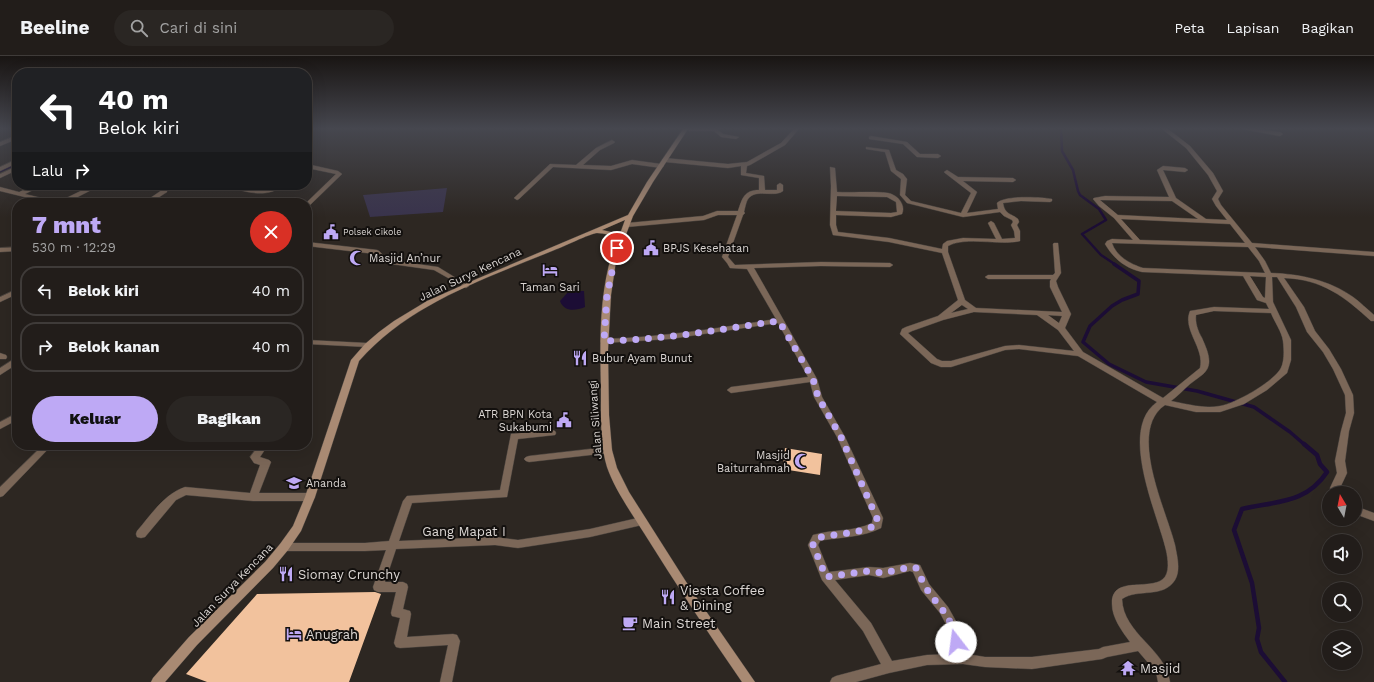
<!DOCTYPE html>
<html lang="id">
<meta charset="utf-8">
<style>
:root{--surface:#221d1a;--page:#2a2623;--text:#f1f3f6;--muted:#a2a2a2;--line:#3f3b39;--accent:#bea9f5}
body{margin:0;font-family:"Work Sans",sans-serif;background:var(--page);color:var(--text);height:100vh;display:flex;flex-direction:column;font-size:15px;white-space:nowrap}
*{box-sizing:border-box;margin:0}
p{font-size:13px;color:var(--muted)}
.icon{flex:none;width:22px;height:22px;fill:none;stroke:currentColor;stroke-width:2;stroke-linecap:round;stroke-linejoin:round}
.map{position:relative;flex:1;overflow:hidden}
.side{position:absolute;left:12px;top:142px;width:300px;height:252px;display:flex;flex-direction:column;background:var(--surface);border-radius:16px;box-shadow:0 4px 16px #0002,0 0 0 1px var(--line)}
.side>*{flex:none}
.hud{position:absolute;left:12px;top:12px;width:300px;height:122px;border-radius:16px;box-shadow:0 4px 16px #0002,0 0 0 1px var(--line);background:#202124;color:#fff;overflow:hidden}
.needle{width:26px;rotate:350deg}
.tools{position:absolute;left:1322px;top:430px;display:grid;gap:8px}
.tools a{display:grid;place-items:center;width:40px;height:40px;border-radius:50%;background:var(--surface);box-shadow:0 4px 16px #0002,0 0 0 1px var(--line);font-size:20px}
.pin{position:absolute;display:grid;place-items:center;width:34px;height:34px;color:#fff;margin:-17px;border:2px solid #fff;border-radius:50%;box-shadow:0 1px 4px #0007}
.me{position:absolute;width:44px;margin:-22px;rotate:345deg;stroke-linejoin:round;filter:drop-shadow(0 0 3px #0008)}
.turn{display:flex;align-items:center;gap:14px;height:84px;padding:0 20px;font-size:18px}
.turn .icon{width:52px;height:52px;stroke-width:2.5}
.turn b{display:block;font-size:28px;line-height:34px}
.then{display:flex;align-items:center;height:38px;padding:0 20px;background:#0003;gap:8px;font-size:15px}
.round{display:grid;place-items:center;flex:none;width:42px;height:42px;border-radius:21px;background:var(--page)}
.summary{display:flex;align-items:center;justify-content:space-between;height:68px;padding:0 20px}
h1{font-size:24px;font-weight:800;line-height:30px;color:var(--accent)}
.primary-button{display:flex;gap:8px;margin-top:auto;padding:8px 20px}
.primary-button a{flex:1;height:46px;border-radius:24px;background:var(--accent);color:#111;font-size:16px;font-weight:800;line-height:46px;text-align:center}
.primary-button a+a{background:var(--page);color:var(--text)}
ul{padding:0;list-style:none}
li{display:flex;align-items:center;gap:12px;height:50px;margin:0 8px 6px;padding:0 12px;border:2px solid var(--line);border-radius:16px}
li div{flex:1}
li b{display:block;font-size:15px}
li em{font-style:normal}
header{display:flex;align-items:center;gap:24px;box-sizing:border-box;height:56px;padding:0 20px;background:var(--surface);border-bottom:1px solid var(--line)}
header strong{font-size:19px}
nav{display:flex;gap:22px;margin-inline-start:auto;font-size:14px}
.search{width:280px;height:36px;background:var(--page);display:flex;align-items:center;gap:10px;box-sizing:border-box;padding:0 14px;border-radius:22px;color:var(--muted);font-size:15px}
.map>svg:first-child{display:block}
.green{fill:#39334c}
.water{fill:#1c0d35}
.lines{fill:none;stroke-linecap:round;stroke-linejoin:round}
.stream-far2{stroke:#1c0d35;stroke-width:2.5}
.stream-far1{stroke:#1c0d35;stroke-width:3.5}
.stream{stroke:#1c0d35;stroke-width:4.5}
.building{fill:#f2c29d}
.street-casing{stroke:#49433e;stroke-width:1}
.secondary-casing{stroke:#49433e;stroke-width:1}
.street{fill:#7b6758;fill-rule:evenodd}
.secondary{fill:#a98a73;fill-rule:evenodd}
.route{stroke:#bea9f5;stroke-width:7;stroke-dasharray:0 12.6}
.labels{text-anchor:middle;stroke-width:4;stroke-linejoin:round;paint-order:stroke}
.far-poi-label{font-size:9px;fill:#dbd6d3;stroke:#13100e;text-anchor:start}
.poi-label{font-size:11px;fill:#dbd6d3;stroke:#13100e;text-anchor:start}
.street-label{font-size:11px;fill:#dbd6d3;stroke:#13100e}
.near-street-label{font-size:13px;fill:#dbd6d3;stroke:#13100e}
.near-poi-label{font-size:13px;fill:#dbd6d3;stroke:#13100e;text-anchor:start}
</style>
<header>
<strong>Beeline</strong>
<div class="search"><svg class="icon" aria-label="search" viewBox="0 0 24 24"><circle cx="10" cy="10" r="6"/><path d="M15 15l6 6"/></svg>Cari di sini</div>
<nav><a>Peta</a><a>Lapisan</a><a>Bagikan</a></nav>
</header>
<div class="map">
<svg width="1374" height="626" viewBox="0 0 1374 626">
<rect width="100%" height="100%" fill="#2d2722"/>
<path class="green" d="M447 132 443 156 370 161 363 139Z"/>
<path class="water" d="M569 235H584L585 251C575 255 564 256 560 245Z"/>
<g class="lines">
<path class="stream-far2" d="M1061 73 1062 95 1073 114 1078 135 1080 139 1099 153 1106 164 1082 178 1101 199 1116 209
M0 115 17 108"/>
<path class="stream-far1" d="M1114 208 1139 225 1138 238 1122 244 1112 250 1090 270 1083 286 1109 308 1146 326 1197 335 1254 351 1290 376 1305 389"/>
<path class="stream" d="M1285 626 1261 596 1257 583 1259 572 1252 527 1234 474 1242 453C1276 445 1306 448 1327 416L1320 408 1317 399 1304 388"/>
</g>
<path class="building" d="M785 392 822 398 820 419 782 413Z
M375 536 381 538 349 626H207L186 618 257 538Z"/>
<g class="lines">
<g class="street-casing">
<path id="street" d="M687 73H717L723 78 739 81 736 83 721 81 714 75H689Z
M794 73H799L785 89 750 109 747 110 746 117 764 120 765 134H777V129L780 127 783 129V135C774 142 756 132 748 143 746 146 745 152 744 156L745 157 743 159 728 201 735 209 821 206 890 207 893 209 890 211 821 210 754 212 817 323 822 341 845 381 883 462 881 472C863 481 844 481 824 484L820 485 818 489 829 516 869 511 883 512 910 507 920 509 929 528 948 551 957 567 962 586 967 598 985 601H1032L1099 593 1103 591 1130 586C1122 575 1112 562 1112 548 1111 519 1149 535 1163 523 1170 517 1168 503 1166 494 1157 456 1118 374 1157 346L1078 300 1019 293 1005 294 951 311H941L931 307 900 278 902 273 906 271 938 260 958 244 942 197 889 186 833 179 830 169 831 130 830 111 835 112 837 136C852 137 874 135 888 137 898 139 906 149 902 158L891 161 836 159V169L838 176 889 182 942 193 943 188 947 185 963 182 996 183 988 167 991 165 994 167 1002 183 1015 182 1014 175 1011 169 1013 166 1012 164 1004 160 1000 156 963 161 907 147 900 139 901 123 891 115 885 96 866 93V91L889 94 896 114 903 118 907 123 905 139 911 145 961 157 971 137 945 117 944 116 947 114 958 121 1013 122 1016 124 1013 126 963 125 977 136 967 157 998 153 997 147C1005 139 1041 141 1052 143V145L1050 146 1021 145 1003 147C1005 159 1011 157 1018 163L1019 166 1017 169 1020 175V185C998 190 967 180 948 190V196L965 244 976 252 1062 256 1050 231V225L1051 223H988L985 221 988 219H1053L1055 217 1053 188 1054 187H1058L1061 217 1056 225 1058 231 1071 258 1065 272 1083 296 1163 342 1200 312C1205 292 1182 274 1190 255L1214 251 1269 253 1266 247 1257 244 1243 220 1142 216C1125 212 1114 203 1105 188L1107 185 1112 183 1133 184 1114 162 1099 150 1093 143 1094 142 1105 140 1169 141 1157 114 1163 110 1185 112 1188 114 1185 116 1163 114 1176 142 1206 163 1227 164 1216 150 1212 143 1217 135 1208 119 1186 92 1162 73H1168L1190 90 1213 117 1223 135 1218 143 1221 149 1252 187 1374 196V200L1255 191 1265 205 1271 217C1300 218 1329 224 1353 241 1360 246 1367 253 1374 259V265H1371C1345 241 1322 223 1284 222L1304 251 1315 275 1329 293 1341 313 1353 339 1354 357 1349 375 1345 405 1347 417 1340 432 1341 437H1331L1330 432 1337 417 1335 405 1341 375 1346 357 1345 339 1333 313 1323 296 1307 276 1296 251 1277 221H1272L1273 246 1291 284V304L1287 317 1267 334 1244 348 1220 356H1196L1165 349C1127 375 1166 453 1175 489 1177 500 1181 514 1175 524 1163 543 1138 532 1122 543 1123 578 1166 593 1170 626H1158L1156 616 1138 595 1107 601 1102 603 1032 613 985 611 963 608 927 609 889 617 856 626H830L832 622 836 620 881 608 863 575 822 524 808 489 813 479C833 473 854 476 872 467L873 462 837 381 814 341 810 326 731 337 727 334 731 331 808 321 778 267 670 283 604 287 600 285 604 283C662 281 719 272 776 263L747 213 730 212 727 207 722 201 737 159H718L704 164 627 171 624 169 627 167 703 160 717 155H738C742 143 744 134 759 134V122L741 119V110L728 112 665 106 662 104 665 102 728 108 747 106 781 87ZM837 140 887 141 896 146 897 156 891 157 836 155ZM1100 144 1172 145 1198 163 1118 159ZM1121 163 1230 168 1245 187 1140 184ZM1112 187 1248 191 1259 205 1265 217 1143 212C1130 208 1116 200 1112 187ZM1250 220 1266 221 1265 242 1263 241ZM962 249 968 253 951 257ZM1214 255 1271 257C1274 265 1282 276 1283 285 1284 293 1285 308 1279 315 1269 328 1236 347 1220 350 1204 353 1187 348 1171 345 1178 340 1183 334 1190 328 1194 325 1198 322 1202 319 1215 309 1207 294 1202 282 1198 275 1195 267 1196 259ZM974 256 1037 259 1058 274 1074 295 1019 289 1005 290 951 305H942L937 303 908 277 912 275 943 264ZM1048 259 1062 260 1059 267ZM910 515 913 516 921 534 940 557 948 572 950 586 955 598 927 599 892 605 871 567 835 524 869 519 883 522Z
M1242 73H1257L1280 76 1283 78 1280 80Z
M17 79V83L0 90V86Z
M871 80 907 86 920 98H938L941 100 938 102 917 101 903 88 869 83V81Z
M612 84 615 86 614 87 600 94 583 109 611 110 632 104 661 108 664 110 661 112 632 108 611 114 553 111 519 143 517 144 514 142 550 108 576 109 596 92Z
M17 103V107L0 115V111Z
M307 108 338 115 342 118 309 150 307 151V147H306L336 118 307 112Z
M17 110V114L0 122V118Z
M35 129H43L25 138 58 146 93 129H101L66 147H49L0 135V131L19 136Z
M161 129H167V136L150 147H143L162 134Z
M228 129 261 134 277 129H284C267 143 247 136 228 131Z
M307 186 377 194 379 195 388 204 438 211 469 230 466 232 464 231 434 214 384 207 375 198 307 190Z
M17 191V195L0 196V192Z
M17 233V238L0 246V241Z
M307 284 367 287 371 289 367 291 307 288Z
M0 297 6 299 7 301 6 303H0Z
M17 301V308L0 319V312Z
M17 357V364L0 373V366Z
M552 374 555 375 556 377 555 379 518 383 507 441 412 447 399 485 495 481 518 484 590 473 642 461 645 462 647 465 645 468 642 469 590 481 518 492 495 489 396 493 385 526H403L407 528 408 531 403 553 410 555 411 558 407 581 453 578 457 579 460 585 452 626H440L448 589 400 592 396 591 394 587 400 562 392 560 391 557 396 536H378L374 534 373 531 386 494 365 495H284L280 494 279 491 280 488 284 487H365L389 485 403 445 407 440 500 434 511 378Z
M43 389H52L3 440 0 441V431Z
M259 389H268L260 401 269 404 271 406 259 437H310L313 438 315 441 313 444 310 445H253L186 439 176 444 145 481 141 482 137 481 136 478 137 475C151 459 164 438 185 431L250 437 260 409 254 407 250 401Z
M608 391 611 392 612 394 611 396 608 397 529 406 526 405 524 403 526 401 529 400Z
M1355 450 1374 457V465L1355 458Z"/>
</g>
<g class="secondary-casing">
<path id="secondary" d="M683 73H688L653 126 633 160 616 205 611 239 608 294 609 359 612 394 617 412 629 436 690 532 755 626H742C708 577 676 528 644 477 632 458 614 432 607 411 600 388 601 361 601 336 600 285 598 230 618 181 612 180 604 177 597 177 591 177 561 192 552 195 484 223 409 248 359 305L315 441 301 475 288 494 273 512 197 589 165 626H151L153 622 189 581 265 506 280 488 293 470 305 441 351 304 365 288 379 276 394 265 427 245 479 222 628 159 647 126ZM625 164 620 178 602 174Z"/>
</g>
<use href="#street" class="street"/>
<use href="#secondary" class="secondary"/>
</g>
<linearGradient id="sky" x2="0" y2="1"><stop stop-color="#191513"/><stop offset="0.45" stop-color="#46474f"/><stop offset="1" stop-color="#46474f" stop-opacity="0"/></linearGradient>
<rect width="1374" height="161" fill="url(#sky)"/>
<g class="lines">
<path class="route" d="M617 192 607 239 604 285C663 284 721 273 779 265L813 323 818 341 841 381 878 465C875 477 829 478 817 482L813 489 826 521 869 515 883 517 910 511 916 512C920 518 922 526 926 532 940 553 951 558 956 586"/>
</g>
<defs>
<g id="civic-bare" transform="scale(1.2)"><path d="M-.6-6.5H3V-4.5H.6V-3L4-1V1h2V6H-6V1h2V-1L-.6-3ZM-1.2 2.5V6h2.4V2.5Z" fill="#bea9f5" stroke="#13100e" stroke-width="2.5" paint-order="stroke"/></g>
<g id="mosque-bare" transform="scale(1.2)"><path d="M3.5-4.9A6 6 0 1 0 3.5 4.9A5 5 0 1 1 3.5-4.9Z" fill="#bea9f5" stroke="#13100e" stroke-width="2.5" paint-order="stroke"/></g>
<g id="hotel-bare" transform="scale(1.2)"><path d="M-6-4.5h1.5V1H6V5H4.5V3h-9V5H-6ZM-4 0a1.8 1.8 0 1 1 3.6 0ZM.5 0V-2.5h3Q6-2.5 6 0Z" fill="#bea9f5" stroke="#13100e" stroke-width="2.5" paint-order="stroke"/></g>
<g id="restaurant-bare" transform="scale(1.2)"><path d="M-5-6h1v4h1v-4h1v4h1v-4h1v5L-1.5 .5V6h-2V.5L-5-1ZM5-6V6H3V1.5H1.5Q1.5-4 5-6Z" fill="#bea9f5" stroke="#13100e" stroke-width="2.5" paint-order="stroke"/></g>
<g id="school-bare" transform="scale(1.2)"><path d="M0-5L7-2L0 1L-7-2ZM-4 1L0 2.5L4 1V4Q0 6-4 4Z" fill="#bea9f5" stroke="#13100e" stroke-width="2.5" paint-order="stroke"/></g>
<g id="cafe-bare" transform="scale(1.2)"><path d="M-5.5-4.5H6V0H3Q3 3.5 0 3.5H-2.5Q-5.5 3.5-5.5 0ZM3-3.2v2h1.7v-2ZM-6 4.5H4V6H-6Z" fill="#bea9f5" stroke="#13100e" stroke-width="2.5" paint-order="stroke"/></g>
<g id="temple-bare" transform="scale(1.2)"><path d="M0-6L5-2H3V0L6.5 2.5H4V6H1.5V3h-3V6H-4V2.5H-6.5L-3 0V-2H-5Z" fill="#bea9f5" stroke="#13100e" stroke-width="2.5" paint-order="stroke"/></g>
</defs>
<g fill-rule="evenodd">
<use href="#civic-bare" x="331" y="176"/>
<use href="#civic-bare" x="651" y="192"/>
<use href="#mosque-bare" x="357" y="202"/>
<use href="#hotel-bare" x="550" y="214"/>
<use href="#restaurant-bare" x="580" y="302"/>
<use href="#civic-bare" x="564" y="364"/>
<use href="#mosque-bare" x="802" y="405"/>
<use href="#school-bare" x="294" y="427"/>
<use href="#restaurant-bare" x="286" y="518"/>
<use href="#restaurant-bare" x="668" y="541"/>
<use href="#cafe-bare" x="630" y="567"/>
<use href="#hotel-bare" x="294" y="578"/>
<use href="#temple-bare" x="1128" y="612"/>
</g>
<g class="labels">
<g class="far-poi-label">
<text x="343" y="179">Polsek Cikole</text>
</g>
<g class="poi-label">
<text x="663" y="196">BPJS Kesehatan</text>
<text x="369" y="206">Masjid An’nur</text>
<text x="550" y="235" text-anchor="middle">Taman Sari</text>
<text x="592" y="306">Bubur Ayam Bunut</text>
<text x="552" y="362" text-anchor="end">ATR BPN Kota<tspan x="552" dy="13">Sukabumi</tspan></text>
<text x="790" y="403" text-anchor="end">Masjid<tspan x="790" dy="13">Baiturrahmah</tspan></text>
<text x="306" y="431">Ananda</text>
</g>
<g class="street-label">
<text transform="translate(470 218) rotate(-25)" y="4">Jalan Surya Kencana</text>
<text transform="translate(595 364) rotate(-94)" y="4">Jalan Siliwangi</text>
<text transform="translate(232 529) rotate(-46)" y="4">Jalan Surya Kencana</text>
</g>
<g class="near-street-label">
<text x="464" y="480">Gang Mapat I</text>
</g>
<g class="near-poi-label">
<text x="298" y="523">Siomay Crunchy</text>
<text x="680" y="539">Viesta Coffee<tspan x="680" dy="15">&amp; Dining</tspan></text>
<text x="642" y="572">Main Street</text>
<text x="306" y="583">Anugrah</text>
<text x="1140" y="617">Masjid</text>
</g>
</g>
</svg>
<div class="tools">
<a><svg class="needle" viewBox="-14 -14 28 28"><path d="M0-13l5 13h-10z" fill="#e53935"/><path d="M0 13l5-13h-10z" fill="#a2a2a2"/></svg></a>
<a><svg class="icon" aria-label="sound" viewBox="0 0 24 24"><path d="M4 9h4l5-4v14l-5-4H4zM17 9q2 3 0 6"/></svg></a>
<a><svg class="icon" aria-label="search" viewBox="0 0 24 24"><circle cx="10" cy="10" r="6"/><path d="M15 15l6 6"/></svg></a>
<a><svg class="icon" aria-label="layers" viewBox="0 0 24 24"><path d="M12 4l9 5-9 5-9-5zM3 14l9 5 9-5"/></svg></a>
</div>
<div class="pin" style="left:617px;top:192px;background:#d93025"><svg class="icon" aria-label="arrive" viewBox="0 0 24 24"><path d="M6 21V4h12l-3 4 3 4H6"/></svg></div>
<svg class="me" style="left:956px;top:586px" viewBox="-20 -20 40 40"><circle r="19" fill="#fff"/><path d="M0-13L10 11 0 6-10 11z" fill="#bea9f5"/></svg>
<div class="hud">
<div class="turn"><svg class="icon" aria-label="left" viewBox="0 0 24 24"><path d="M17 20v-9H6M10 6l-5 5 5 5"/></svg><div><b>40 m</b>Belok kiri</div></div>
<div class="then">Lalu<svg class="icon" aria-label="right" viewBox="0 0 24 24"><path d="M7 20v-9h11M14 6l5 5-5 5"/></svg></div>
</div>
<section class="side">
<div class="summary"><div><h1>7 mnt</h1><p>530 m · 12:29</p></div><a class="round" style="background:#d93025;color:#fff"><svg class="icon" aria-label="close" viewBox="0 0 24 24"><path d="M6 6l12 12M18 6L6 18"/></svg></a></div>
<ul>
<li><svg class="icon" aria-label="left" viewBox="0 0 24 24"><path d="M17 20v-9H6M10 6l-5 5 5 5"/></svg><div><b>Belok kiri</b></div><em>40 m</em></li>
<li><svg class="icon" aria-label="right" viewBox="0 0 24 24"><path d="M7 20v-9h11M14 6l5 5-5 5"/></svg><div><b>Belok kanan</b></div><em>40 m</em></li>
</ul>
<div class="primary-button"><a>Keluar</a><a>Bagikan</a></div>
</section>
</div>
